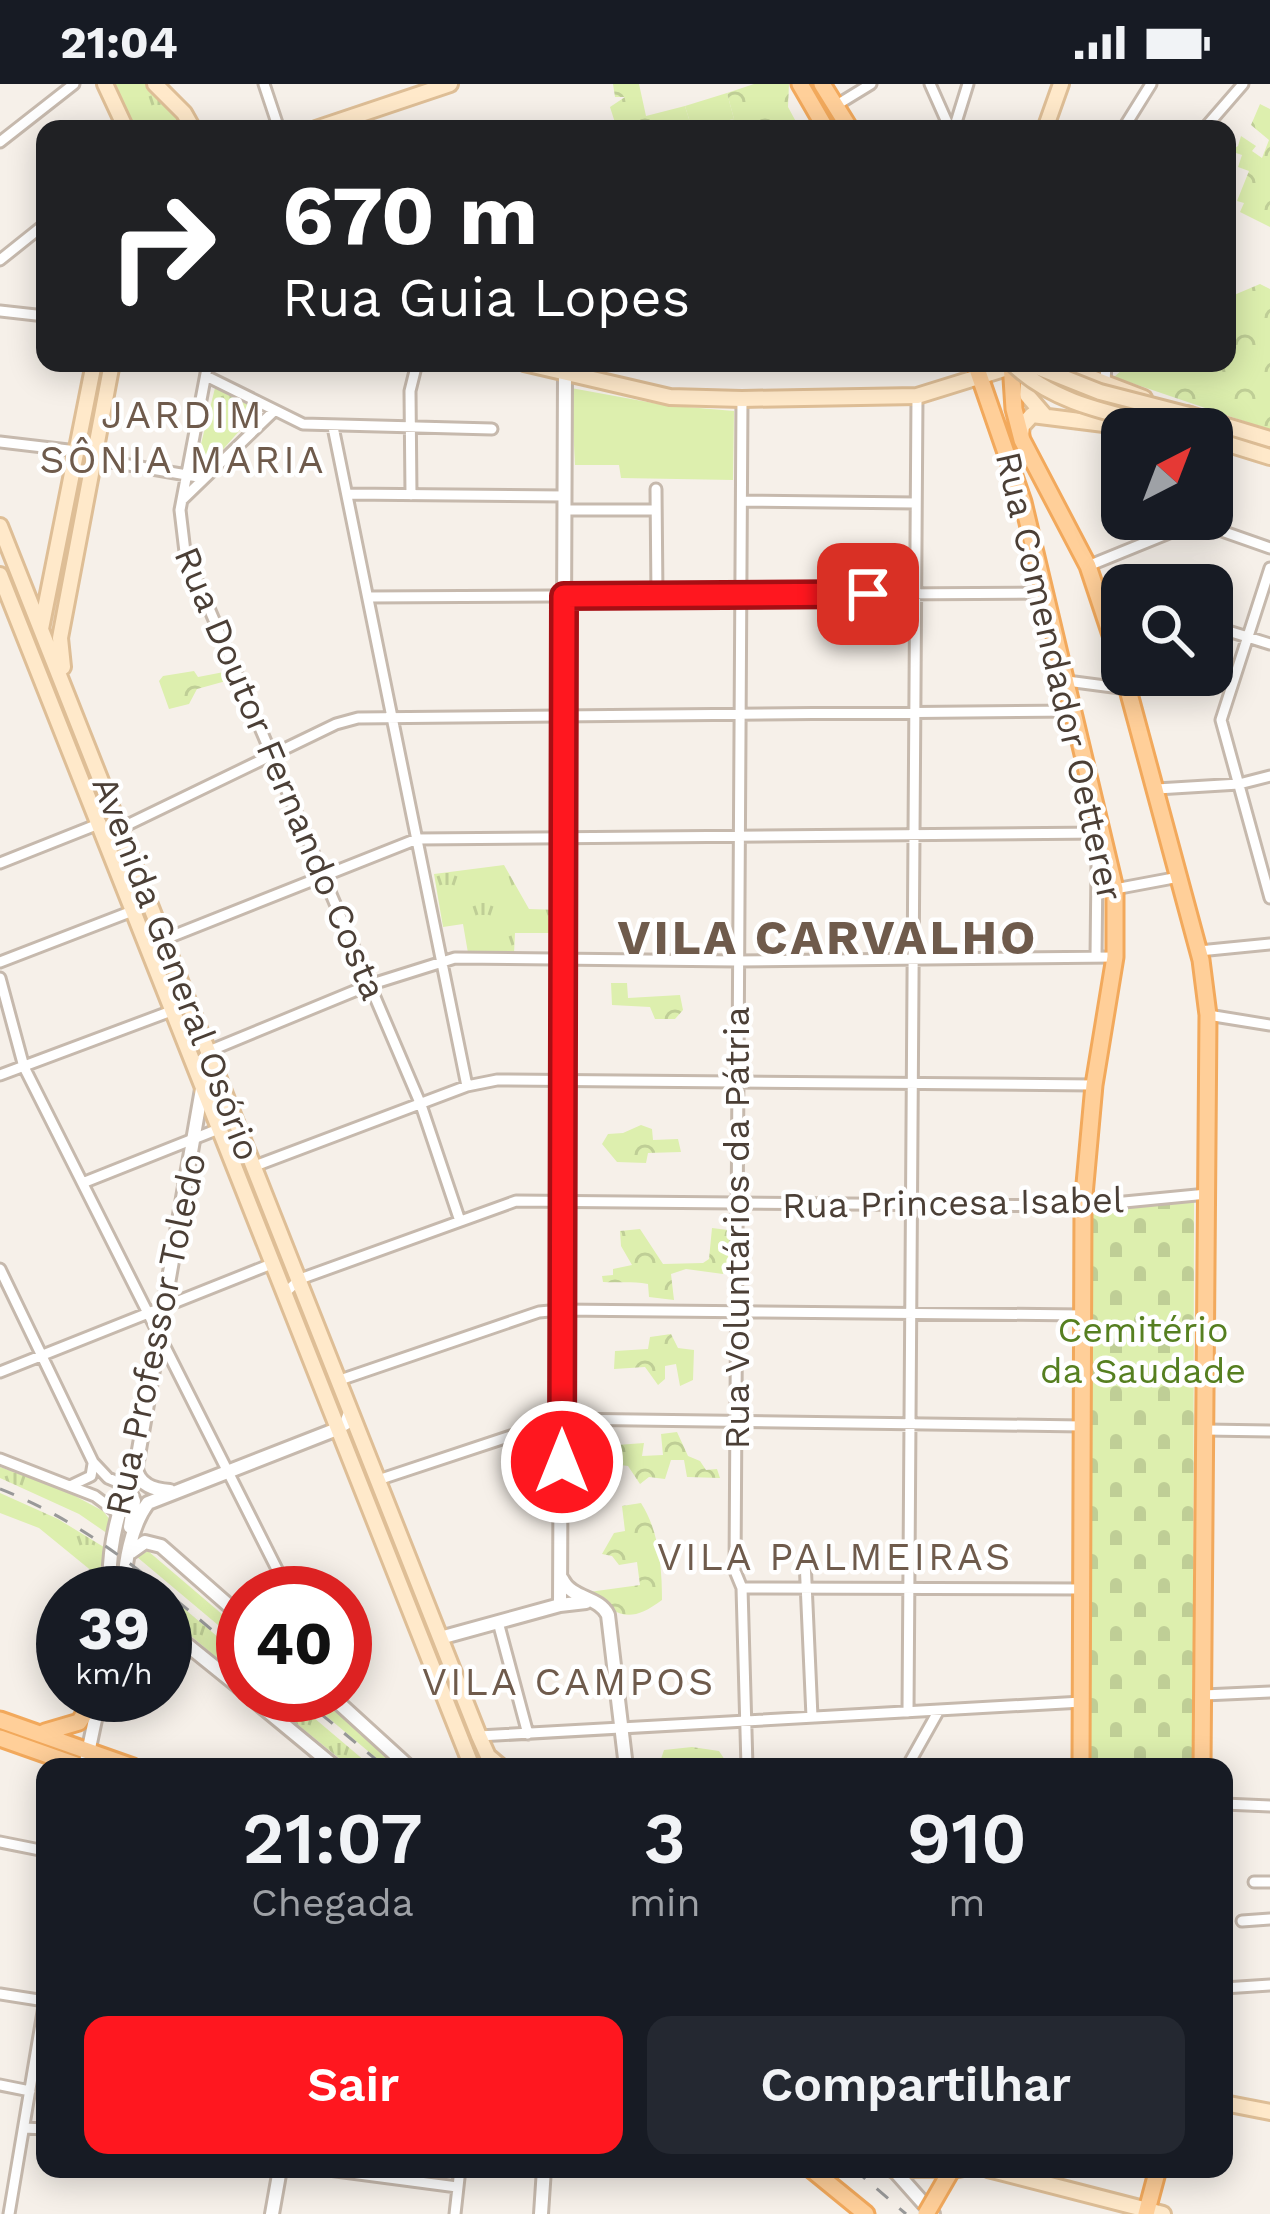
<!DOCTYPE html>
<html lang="pt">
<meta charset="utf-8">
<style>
:root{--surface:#171b24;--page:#242831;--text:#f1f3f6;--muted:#9ea1a6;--accent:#ff171f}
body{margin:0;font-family:"Work Sans",sans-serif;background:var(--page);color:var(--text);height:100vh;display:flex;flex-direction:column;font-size:45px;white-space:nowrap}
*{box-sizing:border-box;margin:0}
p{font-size:39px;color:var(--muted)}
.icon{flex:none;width:66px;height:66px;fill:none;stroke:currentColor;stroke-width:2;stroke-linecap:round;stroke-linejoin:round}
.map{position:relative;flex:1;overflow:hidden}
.drawer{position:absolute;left:36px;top:1674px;width:1197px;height:420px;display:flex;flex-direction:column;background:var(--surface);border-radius:24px;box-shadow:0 6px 30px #0003}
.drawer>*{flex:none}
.guide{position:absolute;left:36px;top:36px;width:1200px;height:252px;border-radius:24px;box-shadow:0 6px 30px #0003;background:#202124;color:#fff;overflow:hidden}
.needle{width:78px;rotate:42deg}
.controls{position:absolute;left:1101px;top:324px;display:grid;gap:24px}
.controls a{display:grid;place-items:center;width:132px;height:132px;border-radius:24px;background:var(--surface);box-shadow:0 6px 30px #0003;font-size:60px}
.speed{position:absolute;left:36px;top:1482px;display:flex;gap:24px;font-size:60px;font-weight:700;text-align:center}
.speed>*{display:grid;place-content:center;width:156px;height:156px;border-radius:50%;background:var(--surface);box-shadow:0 6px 30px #0003;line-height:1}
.speed small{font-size:30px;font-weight:400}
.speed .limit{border:18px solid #d22;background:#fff;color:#111}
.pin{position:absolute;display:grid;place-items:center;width:102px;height:102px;color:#fff;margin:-51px;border-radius:24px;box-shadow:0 6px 18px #0006}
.me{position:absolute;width:132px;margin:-66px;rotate:0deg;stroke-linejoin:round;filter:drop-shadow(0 0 9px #0008)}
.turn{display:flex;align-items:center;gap:42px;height:252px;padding:0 48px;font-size:54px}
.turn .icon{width:156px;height:156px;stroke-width:2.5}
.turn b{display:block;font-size:84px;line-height:102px}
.eta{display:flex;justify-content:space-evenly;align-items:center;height:204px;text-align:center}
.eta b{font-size:72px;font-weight:600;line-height:84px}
.cta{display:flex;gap:24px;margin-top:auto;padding:24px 48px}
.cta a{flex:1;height:138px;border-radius:24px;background:var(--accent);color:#fff;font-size:48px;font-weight:600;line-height:138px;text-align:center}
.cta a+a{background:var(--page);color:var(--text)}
.status{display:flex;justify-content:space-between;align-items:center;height:84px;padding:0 60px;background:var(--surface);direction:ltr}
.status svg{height:33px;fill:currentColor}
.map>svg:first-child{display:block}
.grass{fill:#ddefae}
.forest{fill:url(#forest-crowns)}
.cemetery{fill:url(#cemetery-stones)}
.park{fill:url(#park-tufts)}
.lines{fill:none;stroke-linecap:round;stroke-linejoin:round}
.minor-casing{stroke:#c6b9ad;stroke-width:15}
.tertiary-casing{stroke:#c6b9ad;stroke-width:18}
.secondary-casing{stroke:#debe96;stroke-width:20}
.primary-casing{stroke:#f2a95c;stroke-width:21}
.minor{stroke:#fff;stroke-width:9}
.tertiary{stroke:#fff;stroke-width:12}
.secondary{stroke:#ffe9ca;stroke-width:14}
.primary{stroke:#ffcf99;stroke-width:15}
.rail{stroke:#999;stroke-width:3;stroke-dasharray:15 15;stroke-linecap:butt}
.secondary-bridge-casing{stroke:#debe96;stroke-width:20;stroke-linecap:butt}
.primary-bridge-casing{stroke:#f2a95c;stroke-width:21;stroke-linecap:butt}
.secondary-bridge{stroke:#ffe9ca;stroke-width:14}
.primary-bridge{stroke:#ffcf99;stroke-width:15}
.route-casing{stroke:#a60f14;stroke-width:30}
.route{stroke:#ff171f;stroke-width:21}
.labels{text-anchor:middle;stroke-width:9;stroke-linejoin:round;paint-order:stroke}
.street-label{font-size:36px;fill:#4b3f36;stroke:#fff}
.park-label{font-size:36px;fill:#567f20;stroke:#fff}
.neighbourhood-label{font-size:39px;letter-spacing:3px;fill:#6f5b4c;stroke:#fff}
.district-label{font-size:48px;font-weight:bold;letter-spacing:3px;fill:#6f5b4c;stroke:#fff}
</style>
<div class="status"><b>21:04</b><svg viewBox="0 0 49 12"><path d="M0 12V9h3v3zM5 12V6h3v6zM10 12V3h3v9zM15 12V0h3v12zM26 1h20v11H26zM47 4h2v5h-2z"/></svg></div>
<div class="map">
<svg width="1270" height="2130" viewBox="0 0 1270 2130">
<defs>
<pattern id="forest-crowns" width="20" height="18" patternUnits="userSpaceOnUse" patternTransform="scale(3)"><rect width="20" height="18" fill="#ddefae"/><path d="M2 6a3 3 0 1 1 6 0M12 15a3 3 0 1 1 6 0" fill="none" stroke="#bfce96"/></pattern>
<pattern id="cemetery-stones" width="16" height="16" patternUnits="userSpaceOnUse" patternTransform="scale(3)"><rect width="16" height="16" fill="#ddefae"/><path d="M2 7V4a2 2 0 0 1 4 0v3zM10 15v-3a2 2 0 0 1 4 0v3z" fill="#bfce96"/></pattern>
<pattern id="park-tufts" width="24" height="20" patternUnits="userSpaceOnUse" patternTransform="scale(3)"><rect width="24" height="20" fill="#ddefae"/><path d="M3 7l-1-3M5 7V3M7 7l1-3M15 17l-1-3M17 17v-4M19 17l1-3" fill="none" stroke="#bfce96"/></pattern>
</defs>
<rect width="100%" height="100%" fill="#f6f0e9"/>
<path class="grass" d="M727 9 734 35 692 45 685 22Z
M571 304 664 321 734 327 733 396 621 394 619 381H575Z"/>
<path class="forest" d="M613 0H639L646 32 685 22 692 45H617L610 23 625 13H615Z
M754 0H789L788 23 800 45H700L734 35 727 9Z
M1260 20 1270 25V143L1240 128 1244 119 1237 117 1249 87 1238 83 1242 71 1230 67 1238 62 1241 52 1256 62 1252 67 1262 74 1269 56 1251 41Z
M1260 200 1270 205V346L1114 293 1130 279H1227V214Z
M194 587 198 593 224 588 226 597 197 605 189 620 169 625 159 597 163 592Z
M611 899H627L628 914 680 911 683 926 675 935H655L650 923 612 921Z
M641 1041 652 1045 653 1056 678 1055 681 1068 648 1069 646 1079 617 1078 602 1060 608 1050 623 1049Z
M712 1144 728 1146 735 1168 723 1190 686 1185 671 1190 674 1216 649 1213 648 1200C631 1197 619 1199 603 1198L602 1192 613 1191V1185L632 1181 621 1162 620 1147 640 1145 663 1180 703 1179 709 1175Z
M671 1250 678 1264 694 1266 693 1296 680 1302 676 1280 665 1282V1295L658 1301 645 1283 614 1285 615 1267 648 1265 650 1253Z
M677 1348 688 1372 700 1377 706 1386 717 1385 720 1394 687 1393 684 1376H671L665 1395 649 1393 640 1400 628 1382 599 1378 617 1361 644 1359 642 1372 663 1371 661 1350Z
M641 1419C659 1447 662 1483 662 1516 630 1540 617 1533 589 1508L640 1501 637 1478 619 1481 612 1472 602 1470 614 1449 625 1447 622 1422Z
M692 1663 719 1667 725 1676H720L716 1683 668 1681 661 1675 664 1666Z"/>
<path class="cemetery" d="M1194 1117 1193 1683H1091V1128Z"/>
<path class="park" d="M111 0H146L182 37 185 45H132Z
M215 304 258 326 201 390 195 384Z
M504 781 529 825 559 826 560 849H515L514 870 468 869 463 840 443 843 434 790Z
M0 1383 62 1405 103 1427 111 1437V1452L79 1430 0 1394Z
M0 1409 58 1435 107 1465 104 1492 99 1493 39 1444 0 1429Z
M148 1467 243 1548V1562L137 1473Z
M138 1486 243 1574V1596L165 1530V1509H140L136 1502Z
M261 1611H287L372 1683H350Z
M301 1611H317L401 1683H387Z"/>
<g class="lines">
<g class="minor-casing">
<path id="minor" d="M264 0 279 45
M930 0 950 45
M835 22 871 0
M954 45 968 0
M1123 45 1151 0
M1204 45 1243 0
M0 58 74 0
M0 176 45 140
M0 227 45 232
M208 279 180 426 185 468 421 1021 460 1137
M206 292 303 340 492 345
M1105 299 1106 279
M742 315 735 1487 742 1504 747 1683
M333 343 467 1002
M0 358 77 367
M94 375 204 394
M656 405 657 511
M347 410 565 412
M411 411 410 307 417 279
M182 416 274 327
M742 417 916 419
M565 426H656
M1088 482 1196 438 1270 464
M1270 484 1221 636 1270 814
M368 513 1047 509
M1212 542 1270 560
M1067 597 1128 605
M1157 705 1239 700 1270 692
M121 744 336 640 358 634 1075 627
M0 779 101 739
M1115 805 1179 793
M165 855 417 755 1103 749
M1199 867 1270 860
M1096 873 1097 781
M0 878 135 826
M0 894 24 983 289 1509
M1208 931 1270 941
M197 981 209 967 369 901 455 874 737 877 1115 873
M0 991 174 926
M255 1082 467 1002 497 996 1094 1001
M85 1098 221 1044
M0 1185 93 1378 108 1394 127 1402
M286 1208 300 1195 516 1117 1083 1122 1207 1110
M0 1288 274 1179
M337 1297 539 1228 561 1226 1082 1231
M1206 1346 1270 1347
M0 1375 95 1412 119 1430
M378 1396 562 1335 1082 1342
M70 1402 91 1392 93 1380
M805 1476 812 1633
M742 1504 1082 1505
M498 1538 528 1650
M1204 1611 1270 1608
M908 1628 917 312
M479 1652 1082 1618
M907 1683 939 1626
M1224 1720 1270 1722
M0 1758 45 1767
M1254 1798H1270
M1242 1837 1270 1835
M1224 1904 1270 1901
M0 1910 45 1917
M0 2001 30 2007
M24 2044 45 2045
M321 2085 457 2103
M9 2130 45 1916
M455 2130 460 2085"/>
</g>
<g class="tertiary-casing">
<path id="tertiary" d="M136 1384C138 1401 155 1406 170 1407
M127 1402 134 1417 130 1443
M131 1468 145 1458 161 1462 243 1534
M562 1495C572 1516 599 1512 608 1531L626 1683
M110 1509C107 1465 118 1423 136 1383L202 1005
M126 1509C122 1483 132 1440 148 1419L332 1347 346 1339 350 1329
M560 1521 565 290
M165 1543 243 1606
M440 1554 560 1521 586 1518
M248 1611 335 1683
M330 1611 409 1683
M85 1683 100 1612
M894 2086 933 2130
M272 2130 280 2085
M541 2130 544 2085"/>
</g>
<g class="secondary-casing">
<path id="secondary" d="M105 0 126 45
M155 0 184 29 193 45
M316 45 450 0
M1045 45 1061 0
M524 279 670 313 742 315 917 312 1020 280
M1053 279 1144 314
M1035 288 1028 299 1027 311 1045 332
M1187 330 1270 355
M1021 351 1022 342 1032 331 1144 345
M1212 355 1270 373
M0 442 479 1652 488 1672 501 1683
M0 491 472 1683
M41 545 94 279
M63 583 60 554 112 279
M1224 2019 1270 2028
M892 2085H960
M988 2085 1163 2130"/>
</g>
<g class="primary-casing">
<path id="primary" d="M800 0 826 45
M822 0 850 45
M975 279 1023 418 1115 805V873L1094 1001 1083 1122 1081 1683
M1011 279 1014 325 1022 356 1088 482 1122 584
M1124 591 1201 876 1208 931 1202 1683
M0 1636 133 1683
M45 1648 79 1638 97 1611
M0 1654 82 1683
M811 2085 866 2130
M1146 2130 1158 2085"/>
</g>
<use href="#minor" class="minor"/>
<use href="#tertiary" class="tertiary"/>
<use href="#secondary" class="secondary"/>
<use href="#primary" class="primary"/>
<path class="rail" d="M0 1405C95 1442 166 1508 243 1572
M298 1611 385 1683
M854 2085 906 2130"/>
<g class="secondary-bridge-casing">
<path id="secondary-bridge" d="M1012 279C1055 322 1118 330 1174 345
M1027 279 1100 308 1193 332"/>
</g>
<g class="primary-bridge-casing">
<path id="primary-bridge" d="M926 2130 952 2085"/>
</g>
<use href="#secondary-bridge" class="secondary-bridge"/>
<use href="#primary-bridge" class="primary-bridge"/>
</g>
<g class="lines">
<g class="route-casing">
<path id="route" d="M562 1378 564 512 868 510"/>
</g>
<use href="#route" class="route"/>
</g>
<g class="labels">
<g class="street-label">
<text transform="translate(1060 592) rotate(77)" y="13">Rua Comendador Oetterer</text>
<text transform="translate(281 689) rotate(67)" y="13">Rua Doutor Fernando Costa</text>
<text transform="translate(177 884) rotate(69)" y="13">Avenida General Osório</text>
<text transform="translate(953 1118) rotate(-1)" y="13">Rua Princesa Isabel</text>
<text transform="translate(736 1144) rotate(-90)" y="13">Rua Voluntários da Pátria</text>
<text transform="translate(155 1250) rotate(-78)" y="13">Rua Professor Toledo</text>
</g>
<g class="park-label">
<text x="1143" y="1258">Cemitério<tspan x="1143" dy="41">da Saudade</tspan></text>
</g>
<g class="neighbourhood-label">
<text x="183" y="344">JARDIM<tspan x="183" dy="45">SÔNIA MARIA</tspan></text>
<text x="835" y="1486">VILA PALMEIRAS</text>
<text x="569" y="1611">VILA CAMPOS</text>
</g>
<g class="district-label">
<text x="828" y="870">VILA CARVALHO</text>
</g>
</g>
</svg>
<div class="controls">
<a><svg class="needle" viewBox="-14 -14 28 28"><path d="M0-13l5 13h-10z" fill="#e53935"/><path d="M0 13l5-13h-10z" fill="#9ea1a6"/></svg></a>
<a><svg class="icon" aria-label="search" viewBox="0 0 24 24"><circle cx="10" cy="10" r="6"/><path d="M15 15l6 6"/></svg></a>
</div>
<div class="speed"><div>39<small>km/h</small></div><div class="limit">40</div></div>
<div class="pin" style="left:868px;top:510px;background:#d93025"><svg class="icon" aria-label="arrive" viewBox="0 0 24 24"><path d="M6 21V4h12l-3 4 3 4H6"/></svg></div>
<svg class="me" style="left:562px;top:1378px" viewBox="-20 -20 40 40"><circle r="17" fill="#ff171f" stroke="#fff" stroke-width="3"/><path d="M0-11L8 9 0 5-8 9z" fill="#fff"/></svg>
<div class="guide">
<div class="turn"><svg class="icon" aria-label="right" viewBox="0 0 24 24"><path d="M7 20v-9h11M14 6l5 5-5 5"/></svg><div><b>670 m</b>Rua Guia Lopes</div></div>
</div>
<section class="drawer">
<div class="eta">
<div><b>21:07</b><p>Chegada</p></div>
<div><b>3</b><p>min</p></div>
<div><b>910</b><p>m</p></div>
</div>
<div class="cta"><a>Sair</a><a>Compartilhar</a></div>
</section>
</div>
